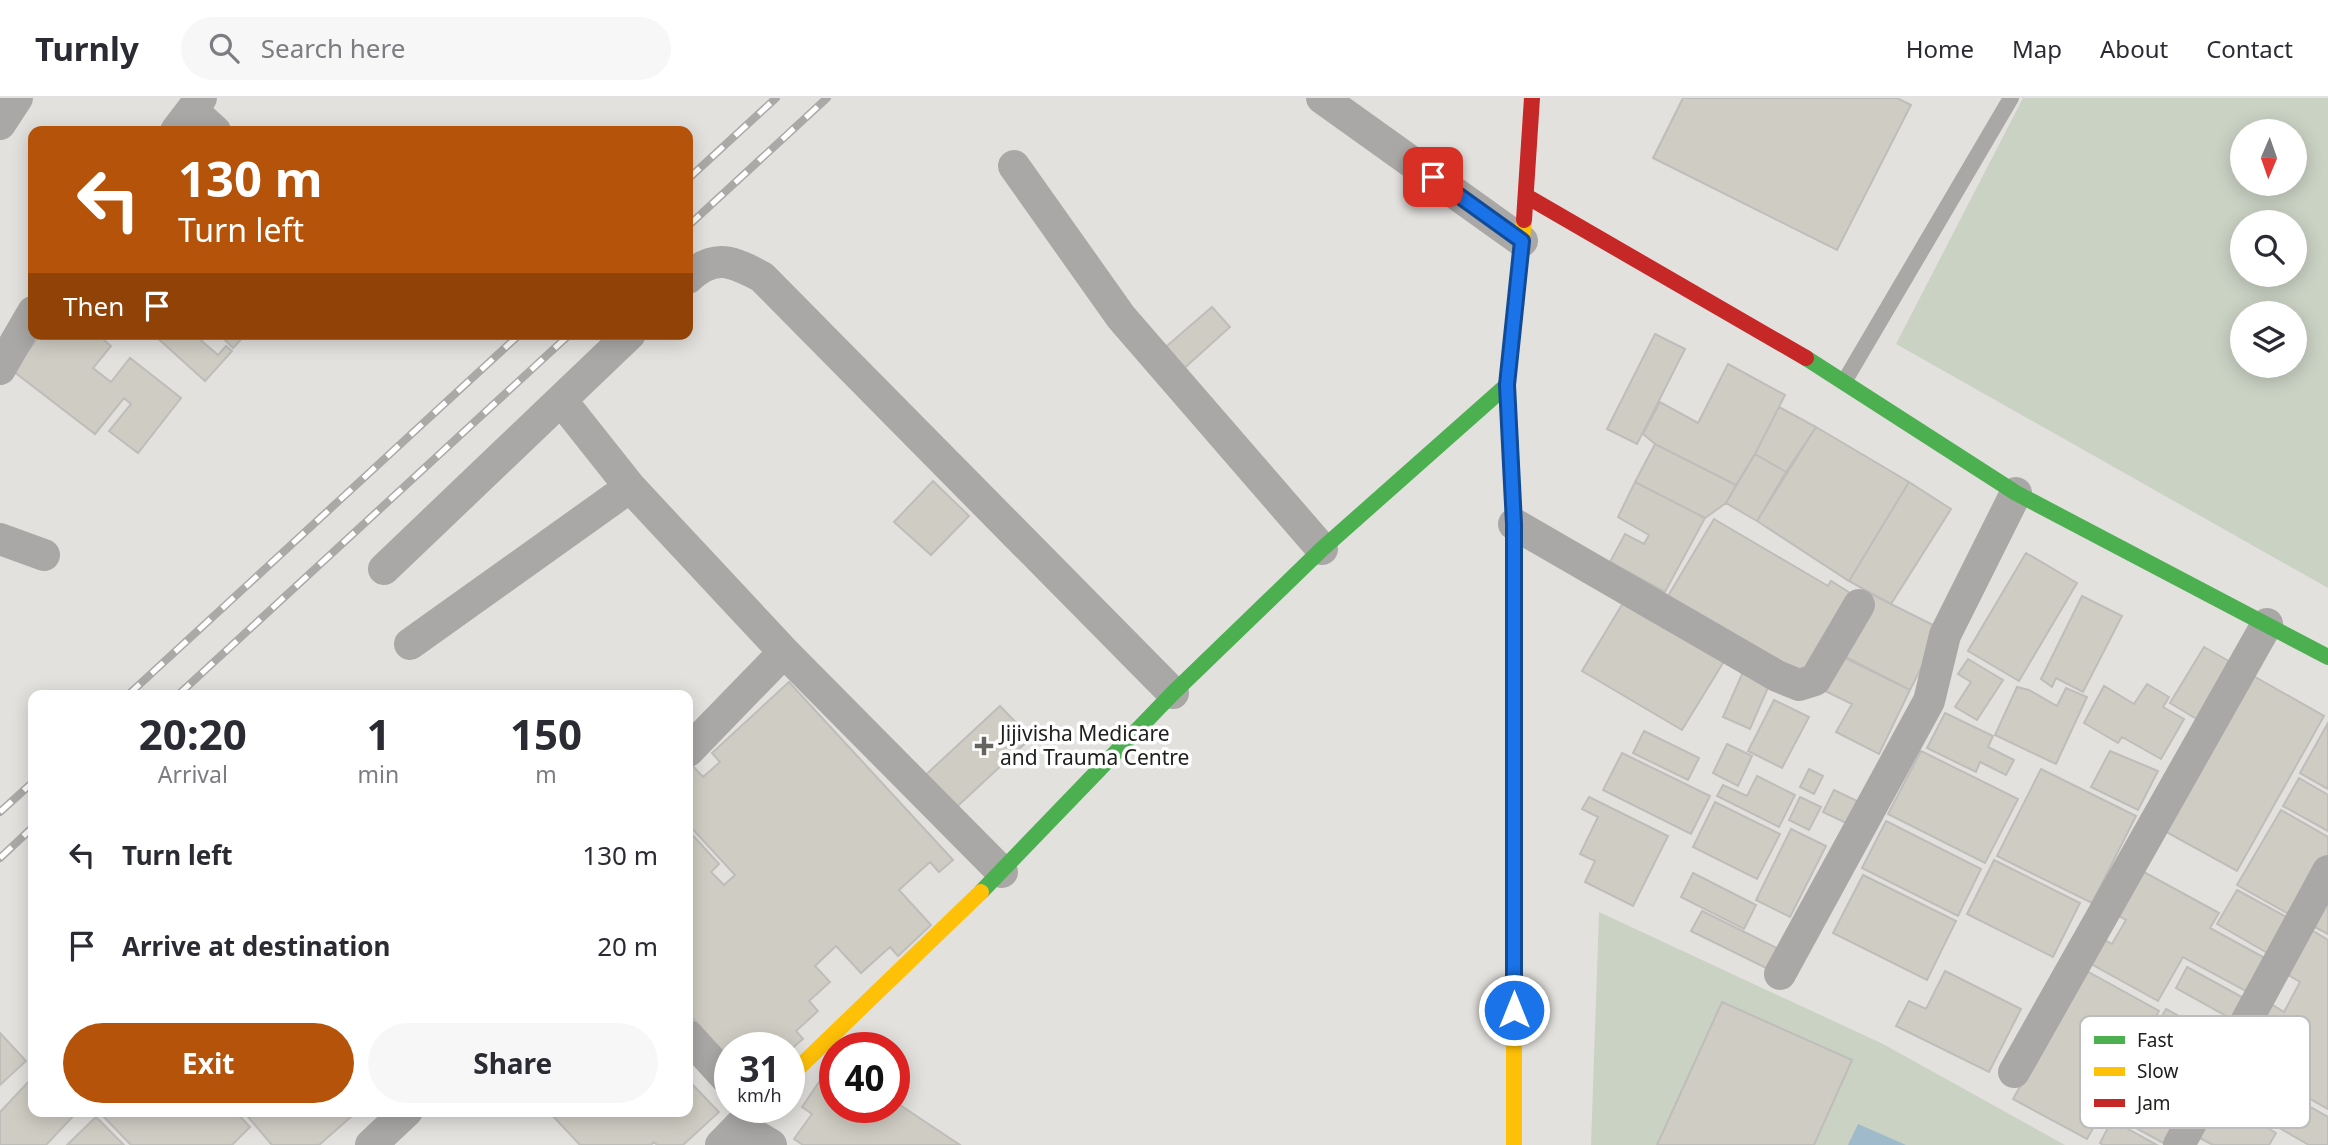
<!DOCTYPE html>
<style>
:root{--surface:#fff;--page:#f7f7f7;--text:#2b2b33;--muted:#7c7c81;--line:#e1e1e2;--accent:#b45309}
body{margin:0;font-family:"Noto Sans",sans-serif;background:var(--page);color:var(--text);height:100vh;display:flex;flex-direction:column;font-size:26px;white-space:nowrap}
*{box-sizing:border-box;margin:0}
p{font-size:23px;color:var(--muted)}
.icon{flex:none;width:38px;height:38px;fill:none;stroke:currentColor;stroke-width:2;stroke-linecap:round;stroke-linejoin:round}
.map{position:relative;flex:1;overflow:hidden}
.drawer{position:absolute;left:28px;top:592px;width:665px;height:427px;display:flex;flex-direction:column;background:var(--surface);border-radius:14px;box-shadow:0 4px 18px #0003}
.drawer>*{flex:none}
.top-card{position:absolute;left:28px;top:28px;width:665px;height:214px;border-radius:14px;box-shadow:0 4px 18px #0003;background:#b45309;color:#fff;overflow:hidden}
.needle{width:46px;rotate:182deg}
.fabs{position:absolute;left:2230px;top:21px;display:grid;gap:14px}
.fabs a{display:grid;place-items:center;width:77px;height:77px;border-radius:50%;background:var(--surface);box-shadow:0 4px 18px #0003;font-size:35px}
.speed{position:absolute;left:714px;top:934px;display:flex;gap:14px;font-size:35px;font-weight:700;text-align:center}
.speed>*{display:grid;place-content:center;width:91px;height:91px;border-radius:50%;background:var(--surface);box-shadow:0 4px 18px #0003;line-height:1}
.speed small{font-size:18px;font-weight:400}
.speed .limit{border:10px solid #d22;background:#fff;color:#111}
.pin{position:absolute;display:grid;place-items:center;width:60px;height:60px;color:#fff;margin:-30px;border-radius:14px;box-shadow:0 4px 10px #0006}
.me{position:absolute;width:77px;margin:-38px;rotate:0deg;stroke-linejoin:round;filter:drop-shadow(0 0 5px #0008)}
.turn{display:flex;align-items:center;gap:24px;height:147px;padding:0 35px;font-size:32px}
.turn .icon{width:91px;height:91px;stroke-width:2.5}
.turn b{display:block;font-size:49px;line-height:60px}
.then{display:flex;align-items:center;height:66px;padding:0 35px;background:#0003;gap:14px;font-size:26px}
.eta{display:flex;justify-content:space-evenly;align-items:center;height:119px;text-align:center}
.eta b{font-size:42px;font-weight:700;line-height:49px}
.cta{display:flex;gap:14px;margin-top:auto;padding:14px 35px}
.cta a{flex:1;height:80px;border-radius:42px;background:var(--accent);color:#fff;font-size:28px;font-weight:700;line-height:80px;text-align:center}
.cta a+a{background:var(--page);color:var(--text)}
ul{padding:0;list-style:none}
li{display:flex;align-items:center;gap:21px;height:91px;padding:0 35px}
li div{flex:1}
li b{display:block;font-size:26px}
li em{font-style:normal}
header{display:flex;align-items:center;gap:42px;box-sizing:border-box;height:98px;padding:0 35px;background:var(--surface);border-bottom:2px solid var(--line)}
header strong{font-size:33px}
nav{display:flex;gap:38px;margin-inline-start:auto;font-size:24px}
.search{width:490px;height:63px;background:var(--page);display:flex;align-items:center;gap:18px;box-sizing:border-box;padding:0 24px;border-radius:38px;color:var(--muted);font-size:26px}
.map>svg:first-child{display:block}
.green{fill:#cad2c4;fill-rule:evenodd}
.water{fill:#9fbaca}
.building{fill:#cfccc3;stroke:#bebdba;stroke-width:2}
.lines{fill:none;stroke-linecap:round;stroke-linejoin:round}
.lane{stroke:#a9a8a7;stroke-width:16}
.street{stroke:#a9a8a7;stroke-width:32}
.fast{stroke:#4caf50;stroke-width:16}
.slow{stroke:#ffc107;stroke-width:16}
.jam{stroke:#c62828;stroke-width:16}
.rail-casing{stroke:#aaa9a7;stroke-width:8}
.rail{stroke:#fff;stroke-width:5;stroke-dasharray:16;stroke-linecap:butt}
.route-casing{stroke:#114b97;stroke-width:18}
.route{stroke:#1a73e8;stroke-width:12}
.poi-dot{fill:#656461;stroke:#fff;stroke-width:2.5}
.labels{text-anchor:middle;stroke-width:7;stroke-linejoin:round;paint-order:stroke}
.poi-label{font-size:21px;fill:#21201e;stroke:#fff;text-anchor:start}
.key{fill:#fff;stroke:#bcbcbc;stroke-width:2}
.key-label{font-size:19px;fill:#21201e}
</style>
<header>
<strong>Turnly</strong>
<div class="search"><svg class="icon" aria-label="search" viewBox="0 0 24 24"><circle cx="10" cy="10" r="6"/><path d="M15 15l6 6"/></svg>Search here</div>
<nav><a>Home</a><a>Map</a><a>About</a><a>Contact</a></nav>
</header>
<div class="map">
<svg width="2328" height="1047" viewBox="0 0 2328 1047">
<rect width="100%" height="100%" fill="#e3e1de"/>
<path class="green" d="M2023 0H2328V490L1896 246ZM2242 33H2294V86H2242ZM2242 124H2294V177H2242ZM2242 215H2294V268H2242Z
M1599 814 1883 946 2065 1047H1591Z"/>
<path class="water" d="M1858 1026 1906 1047H1848Z"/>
<path class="building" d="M1683 0H1897L1911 7 1837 152 1653 60Z
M1212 209 1230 229 1180 274 1161 253Z
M41 236H97L111 248 93 270 111 284 130 260 181 300 138 355 109 333 131 306 124 300 95 336 13 273Z
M153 236H197L196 238 218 257 226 248 232 253 205 283Z
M219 236H246L233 250Z
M1655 236 1685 251 1637 346 1607 331Z
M1728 266 1785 297 1755 356 1736 387 1655 346 1643 336 1660 304 1698 325Z
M1779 309 1816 329 1786 374 1755 356Z
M1816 329 1909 384 1849 483 1757 423Z
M1655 346 1736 387 1726 405 1705 420 1635 384Z
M1755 356 1786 374 1757 423 1726 405Z
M933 383 969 418 931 457 894 424Z
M1635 384 1705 420 1665 494 1610 464 1625 436 1644 446 1649 437 1618 419Z
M1909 384 1951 411 1891 506 1849 483Z
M1714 421 1828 488 1831 483 1855 498 1806 580 1668 498Z
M2026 455 2077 485 2019 583 1968 553Z
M1869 495 1941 531 1910 592 1838 555Z
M2082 498 2122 518 2083 594 2056 580 2052 589 2041 581Z
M1626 500 1726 560 1682 632 1582 573Z
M2204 549 2234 566 2200 623 2170 605Z
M1839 557 1910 592 1879 656 1836 634 1852 606 1821 591Z
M1968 561 2003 582 1977 622 1955 609 1971 584 1958 576Z
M1743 574 1770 585 1750 631 1723 619Z
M2250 576 2324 618 2237 773 2161 731Z
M789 584 953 762 939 774 930 764 899 792 931 827 898 858 890 849 861 875 836 848 815 868 830 884 809 903 818 913 796 933 803 941 789 953V950H730V961L688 915V732L719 766 711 774 724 787 735 777 688 726V668L690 665 703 679 720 664 712 655Z
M2147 586 2169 599 2163 609 2184 621 2161 661 2122 639 2118 645 2084 625 2104 588 2134 606Z
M2017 589 2029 592 2057 608 2066 590 2087 599 2056 666 1995 637Z
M1774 602 1809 619 1782 670 1748 653Z
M1000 608 1031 640 949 716 919 683Z
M1945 615 1993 638 1988 649 2014 662 2006 677 1980 664 1976 674 1927 650Z
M2328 625V691L2300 675Z
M1644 633 1699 660 1688 682 1633 655Z
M1727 646 1752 658 1738 688 1713 675Z
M1921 653 2018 701 1985 765 1888 716Z
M2110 653 2158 673 2138 712 2091 689Z
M1622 655 1710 698 1691 736 1603 692Z
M1809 671 1823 678 1814 696 1800 689Z
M2041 671 2136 718 2092 805 1997 758Z
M1757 678 1795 697 1779 729 1717 698 1723 687 1747 698Z
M2299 680 2328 697V733L2283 708Z
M1834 692 1857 703 1846 725 1823 714Z
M1589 699 1668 738 1633 808 1585 784 1595 763 1580 756 1598 719 1582 711Z
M1800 699 1821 709 1809 732 1789 722Z
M1715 704 1780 736 1757 781 1693 749Z
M2281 712 2328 739V759L2294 819 2237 787Z
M1886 723 1981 771 1958 818 1862 770Z
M1791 731 1826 748 1790 819 1756 802Z
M1994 762 2080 805 2053 859 1967 816Z
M2142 773 2219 815 2210 830 2274 865 2255 898 2183 859 2158 903 2084 862 2098 838 2112 846 2126 822 2117 817Z
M1693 775 1756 807 1744 831 1681 799Z
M1863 777 1956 823 1927 882 1833 835Z
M2237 792 2290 821 2269 856 2217 826Z
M2328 793V836L2309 826Z
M1702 813 1779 851 1768 871 1691 833Z
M2310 831 2328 842V1011L2256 970 2273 941 2257 932 2271 906 2284 914 2300 884 2285 875Z
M2187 869 2249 903 2237 924 2176 890Z
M2085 872 2159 913 2087 1041 2013 1001Z
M1945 873 2021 911 1989 974 1896 928 1909 903 1926 911Z
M1722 904 1852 962 1814 1047H1657Z
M2166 911 2228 945 2189 1016 2126 982Z
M0 935 26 963 0 987Z
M834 962 835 1010H894V1003L960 1047H803L794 1041 812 1016 802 1009Z
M2250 975 2328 1019V1047H2309L2234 1004Z
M33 979V1013H78L46 1047H0V1014Z
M688 982 719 1014 683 1047H657L654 1044 651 1047H580L550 1015 552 1013H688Z
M2130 989 2185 1020 2167 1047 2114 1018Z
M2215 1000 2276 1035 2269 1047H2213L2194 1037Z
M98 1013H235L250 1029 232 1047H131Z
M243 1013H350L353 1017 319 1047H272Z
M96 1019 124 1047H67Z
M2112 1022 2157 1047H2103L2100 1045Z"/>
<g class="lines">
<path class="lane" d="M1844 284 2011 0"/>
<path class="street" d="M1322 0 1522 143
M193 13 215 33
M0 26 17 0
M176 33 201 0
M1014 68 1121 219 1322 451
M688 180C715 154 734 164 762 179L1173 595
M0 271 33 214
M561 302 630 389 784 554 1002 774
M1514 426 1777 578 1799 587 1815 582 1859 507
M0 441 44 457
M384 471 630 236
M410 546 630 389
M688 653 784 554
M1780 876 1929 603 1945 537 2016 395
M688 938 730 984
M2014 974 2267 526
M740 1028 771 1047
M371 1047 407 1013
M721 1047 757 1010
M2179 1047 2328 773"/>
<path class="fast" d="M1806 260 2016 395 2328 559
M981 794 1173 595 1322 451 1507 287"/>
<path class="slow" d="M1510 338 1507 287 1524 122
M1514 670V1047
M789 979 981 794"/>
<path class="jam" d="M1526 98 1806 260
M1524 122 1532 0
M1510 338 1514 426V670"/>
<g class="rail-casing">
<path id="rail" d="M688 81 776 0
M688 128 827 0
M128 597 520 236
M178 597 570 236
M0 714 33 684
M0 760 33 729"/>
</g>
<use href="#rail" class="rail"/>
</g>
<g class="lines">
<g class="route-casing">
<path id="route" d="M1433 79 1522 143 1507 287 1514 426V912"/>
</g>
<use href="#route" class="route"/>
</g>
<path class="poi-dot" d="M980.5 637.5h7v7h7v7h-7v7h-7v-7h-7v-7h7z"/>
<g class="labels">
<g class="poi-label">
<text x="1000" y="643">Jijivisha Medicare<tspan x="1000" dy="24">and Trauma Centre</tspan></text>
</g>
</g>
<rect x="2080" y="918" width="230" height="112" rx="10" class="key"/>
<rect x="2094" y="938" width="31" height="8" fill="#4caf50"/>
<rect x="2094" y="969" width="31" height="9" fill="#ffc107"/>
<rect x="2094" y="1001" width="31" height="8" fill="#c62828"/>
<g class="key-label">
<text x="2137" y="949">Fast</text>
<text x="2137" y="980">Slow</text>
<text x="2137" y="1012">Jam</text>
</g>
</svg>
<div class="fabs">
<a><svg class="needle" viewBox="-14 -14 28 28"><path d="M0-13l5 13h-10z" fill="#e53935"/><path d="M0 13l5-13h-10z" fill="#7c7c81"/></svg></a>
<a><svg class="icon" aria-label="search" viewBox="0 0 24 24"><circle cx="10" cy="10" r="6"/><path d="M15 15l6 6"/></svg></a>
<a><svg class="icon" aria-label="layers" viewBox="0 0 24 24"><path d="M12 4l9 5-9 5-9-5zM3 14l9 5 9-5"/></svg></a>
</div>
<div class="speed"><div>31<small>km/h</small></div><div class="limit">40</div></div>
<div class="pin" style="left:1433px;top:79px;background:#d93025"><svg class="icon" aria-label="arrive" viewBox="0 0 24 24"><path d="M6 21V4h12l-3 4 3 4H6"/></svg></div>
<svg class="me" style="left:1514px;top:912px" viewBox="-20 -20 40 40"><circle r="17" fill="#1a73e8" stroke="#fff" stroke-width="3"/><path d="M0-11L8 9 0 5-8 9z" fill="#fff"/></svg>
<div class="top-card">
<div class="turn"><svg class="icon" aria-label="left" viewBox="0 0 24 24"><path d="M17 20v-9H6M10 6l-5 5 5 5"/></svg><div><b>130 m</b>Turn left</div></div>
<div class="then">Then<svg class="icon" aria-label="arrive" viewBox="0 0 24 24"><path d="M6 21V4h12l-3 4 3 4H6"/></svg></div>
</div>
<section class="drawer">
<div class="eta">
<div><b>20:20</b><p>Arrival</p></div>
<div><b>1</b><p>min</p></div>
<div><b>150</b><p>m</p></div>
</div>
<ul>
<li><svg class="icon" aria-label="left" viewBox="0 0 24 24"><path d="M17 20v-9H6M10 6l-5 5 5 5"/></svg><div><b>Turn left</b></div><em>130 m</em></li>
<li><svg class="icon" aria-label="arrive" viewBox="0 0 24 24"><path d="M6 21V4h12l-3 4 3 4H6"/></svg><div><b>Arrive at destination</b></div><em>20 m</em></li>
</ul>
<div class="cta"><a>Exit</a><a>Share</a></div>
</section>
</div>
